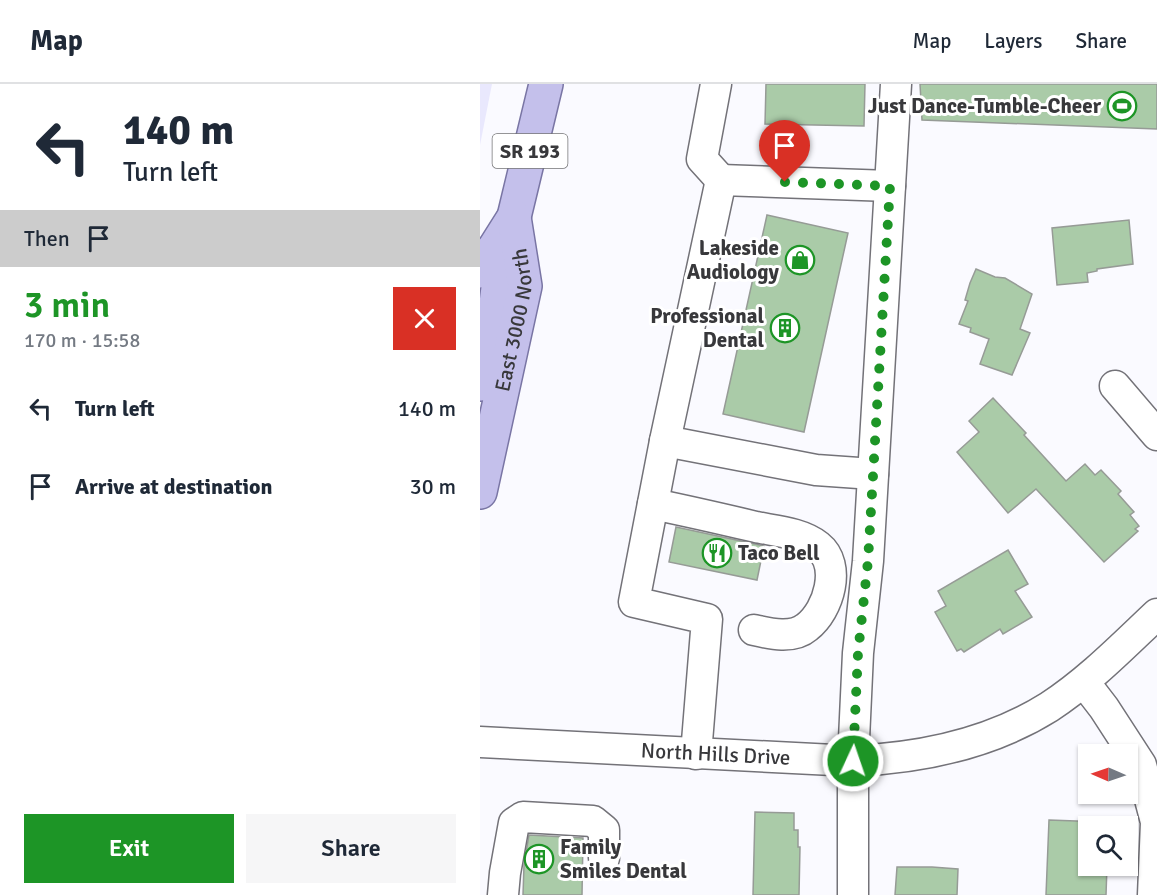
<!DOCTYPE html>
<meta charset="utf-8">
<style>
:root{--surface:#fff;--page:#f6f6f7;--text:#1f2937;--muted:#747a83;--line:#e0e1e3;--accent:#1d9526}
body{margin:0;font-family:Signika,sans-serif;background:var(--page);color:var(--text);height:100vh;display:flex;flex-direction:column;font-size:22px;white-space:nowrap}
*{box-sizing:border-box;margin:0}
p{font-size:20px;color:var(--muted)}
.icon{flex:none;width:33px;height:33px;fill:none;stroke:currentColor;stroke-width:2;stroke-linecap:round;stroke-linejoin:round}
.map{position:relative;flex:1;overflow:hidden}
.panel{display:flex;flex-direction:column;background:var(--surface);width:480px}
.panel>*{flex:none}
.top-card{background:#fff;color:var(--text);overflow:hidden}
.needle{width:39px;rotate:272deg}
.buttons{position:absolute;left:598px;top:660px;display:grid;gap:12px}
.buttons a{display:grid;place-items:center;width:60px;height:60px;border-radius:0px;background:var(--surface);box-shadow:0 2px 4px #0004;font-size:30px}
.pin{position:absolute;display:grid;place-items:center;width:51px;height:51px;color:#fff;margin:-62px -26px;border-radius:50% 50% 50% 0;rotate:-45deg;box-shadow:0 0 6px #0007}
.pin .icon{rotate:45deg}
.me{position:absolute;width:66px;margin:-33px;rotate:3deg;stroke-linejoin:round;filter:drop-shadow(0 0 4px #0008)}
.turn{display:flex;align-items:center;gap:21px;height:126px;padding:0 24px;font-size:27px}
.turn .icon{width:78px;height:78px;stroke-width:2.5}
.turn b{display:block;font-size:42px;line-height:51px}
.then{display:flex;align-items:center;height:57px;padding:0 24px;background:#0003;gap:12px;font-size:22px}
.round{display:grid;place-items:center;flex:none;width:63px;height:63px;border-radius:0px;background:var(--page)}
.summary{display:flex;align-items:center;justify-content:space-between;height:102px;padding:0 24px}
h1{font-size:36px;font-weight:600;line-height:45px;color:var(--accent)}
.cta{display:flex;gap:12px;margin-top:auto;padding:12px 24px}
.cta a{flex:1;height:69px;border-radius:0px;background:var(--accent);color:#fff;font-size:24px;font-weight:600;line-height:69px;text-align:center}
.cta a+a{background:var(--page);color:var(--text)}
ul{padding:0;list-style:none}
li{display:flex;align-items:center;gap:18px;height:78px;padding:0 24px}
li div{flex:1}
li b{display:block;font-size:22px}
li em{font-style:normal}
header{display:flex;align-items:center;gap:36px;box-sizing:border-box;height:84px;padding:0 30px;background:var(--surface);border-bottom:2px solid var(--line)}
header strong{font-size:28px}
nav{display:flex;gap:33px;margin-inline-start:auto;font-size:21px}
main{display:flex;flex:1;min-height:0}
.map>svg:first-child{display:block}
.green{fill:#e9e8fd}
.building{fill:#aacba8;stroke:#969b96;stroke-width:1.5}
.lines{fill:none;stroke-linecap:round;stroke-linejoin:round}
.minor-casing{stroke:#737278;stroke-width:33}
.major-casing{stroke:#7975a4;stroke-width:36}
.minor{stroke:#fff;stroke-width:30}
.major{stroke:#c4c0eb;stroke-width:33}
.route{stroke:#1d9526;stroke-width:10;stroke-dasharray:0 18}
.labels{text-anchor:middle;stroke-width:6;stroke-linejoin:round;paint-order:stroke}
.shield{fill:#fff;stroke:#747476;stroke-width:1.5}
.shield-label{font-size:20px;font-weight:bold;fill:#38383b}
.poi-label{font-size:21px;font-weight:bold;fill:#38383b;stroke:#fff;text-anchor:end}
.street-label{font-size:21px;fill:#38383b;stroke:#fff}
</style>
<header>
<strong>Map</strong>
<nav><a>Map</a><a>Layers</a><a>Share</a></nav>
</header>
<main>
<section class="panel">
<div class="top-card">
<div class="turn"><svg class="icon" aria-label="left" viewBox="0 0 24 24"><path d="M17 20v-9H6M10 6l-5 5 5 5"/></svg><div><b>140 m</b>Turn left</div></div>
<div class="then">Then<svg class="icon" aria-label="arrive" viewBox="0 0 24 24"><path d="M6 21V4h12l-3 4 3 4H6"/></svg></div>
</div>
<div class="summary"><div><h1>3 min</h1><p>170 m · 15:58</p></div><a class="round" style="background:#d93025;color:#fff"><svg class="icon" aria-label="close" viewBox="0 0 24 24"><path d="M6 6l12 12M18 6L6 18"/></svg></a></div>
<ul>
<li><svg class="icon" aria-label="left" viewBox="0 0 24 24"><path d="M17 20v-9H6M10 6l-5 5 5 5"/></svg><div><b>Turn left</b></div><em>140 m</em></li>
<li><svg class="icon" aria-label="arrive" viewBox="0 0 24 24"><path d="M6 21V4h12l-3 4 3 4H6"/></svg><div><b>Arrive at destination</b></div><em>30 m</em></li>
</ul>
<div class="cta"><a>Exit</a><a>Share</a></div>
</section>
<div class="map">
<svg width="677" height="811" viewBox="0 0 677 811">
<rect width="100%" height="100%" fill="#fafaff"/>
<path class="green" d="M0 0H12L0 61Z"/>
<path class="building" d="M286 0H385L384 42 285 40Z
M440 0H677V45L442 36Z
M287 131 368 149 324 348 243 330Z
M649 136 653 180 617 185V187L607 189 608 198 577 201 572 144Z
M496 185 515 193 525 194 552 210 540 245 550 249 532 291 500 280 509 255 490 248 491 244 479 240 488 217 485 216 490 199Z
M513 314 546 349 544 351 586 397 605 380 615 391 621 386 641 407 638 410 654 428 650 431 659 442 655 445 658 447 624 478 556 405 528 429 477 368 499 348 489 337Z
M196 443 284 462 277 496 189 478Z
M528 466 548 500 535 507 552 533 523 550 520 545 484 568 481 565 477 567 455 528 466 522 458 507Z
M275 728 314 729V746H318V763H320L319 811H273Z
M569 736 623 738V742H609V782H627L626 811H566Z
M49 751 103 754 102 811H43L44 781Z
M417 783H452L478 785 477 811H415Z"/>
<g class="lines">
<g class="minor-casing">
<g id="minor">
<path d="M236 0 222 75 241 96"/>
<path d="M635 302 677 351"/>
<path d="M185 357 154 518 227 535 216 670"/>
<path d="M393 390 336 386 185 357 241 96 410 102"/>
<path d="M173 420C207 427 242 435 276 443 296 447 322 449 338 462 362 481 349 526 327 543 313 555 291 550 274 546"/>
<path d="M604 598 624 624 661 681 676 738 673 811"/>
<path id="s1" d="M0 658 373 677C442 674 510 660 569 623 609 597 643 562 677 530"/>
<path d="M23 811 25 789 34 739 43 733 113 737 124 746V774"/>
<path d="M373 811V677L378 569 388 477 416 0"/>
</g>
</g>
<g class="major-casing">
<g id="major">
<path d="M0 187 34 133 66 0"/>
<path d="M0 300 15 227 20 189 13 166"/>
<path id="s2" d="M0 408 45 202 34 133"/>
</g>
</g>
<use href="#minor" class="minor"/>
<use href="#major" class="major"/>
</g>
<g class="lines">
<path class="route" d="M305 98 410 102 388 477 378 569 373 677"/>
</g>
<defs>
<g id="stadium-ring" transform="scale(1.5)"><circle r="9.5" fill="#fff" stroke="#1d9526" stroke-width="1.5"/><path d="M0-5a6.5 5 0 1 0 0 10a6.5 5 0 1 0 0-10ZM-3.5-1.8h7v3.6h-7Z" fill="#1d9526"/></g>
<g id="shop-ring" transform="scale(1.5)"><circle r="9.5" fill="#fff" stroke="#1d9526" stroke-width="1.5"/><path d="M-5-2.5h2.3a2.7 3.5 0 0 1 5.4 0H5L5.5 6h-11ZM-1.5-2.5h3a1.5 2.3 0 0 0-3 0Z" fill="#1d9526"/></g>
<g id="building-ring" transform="scale(1.5)"><circle r="9.5" fill="#fff" stroke="#1d9526" stroke-width="1.5"/><path d="M-4-6H4V6H1V3H-1V6H-4ZM-2.5-4.3h1.7v1.8h-1.7ZM.8-4.3h1.7v1.8H.8ZM-2.5-1h1.7V.8h-1.7ZM.8-1h1.7V.8H.8Z" fill="#1d9526"/></g>
<g id="restaurant-ring" transform="scale(1.5)"><circle r="9.5" fill="#fff" stroke="#1d9526" stroke-width="1.5"/><path d="M-5-6h1v4h1v-4h1v4h1v-4h1v5L-1.5 .5V6h-2V.5L-5-1ZM5-6V6H3V1.5H1.5Q1.5-4 5-6Z" fill="#1d9526"/></g>
</defs>
<g fill-rule="evenodd">
<use href="#stadium-ring" x="642" y="22"/>
<use href="#shop-ring" x="320" y="176"/>
<use href="#building-ring" x="305" y="244"/>
<use href="#restaurant-ring" x="237" y="469"/>
<use href="#building-ring" x="59" y="775"/>
</g>
<g class="labels">
<rect class="shield" x="12.5" y="50" width="75" height="34" rx="4.5"/>
<g class="shield-label">
<text x="50" y="74">SR 193</text>
</g>
<g class="poi-label">
<text x="621" y="29">Just Dance-Tumble-Cheer</text>
<text x="299" y="171">Lakeside<tspan x="299" dy="24">Audiology</tspan></text>
<text x="284" y="239">Professional<tspan x="284" dy="24">Dental</tspan></text>
<text x="258" y="476" text-anchor="start">Taco Bell</text>
<text x="80" y="770" text-anchor="start">Family<tspan x="80" dy="24">Smiles Dental</tspan></text>
</g>
<g class="street-label">
<text dy="7" stroke="none"><textPath href="#s2" startOffset="176">East 3000 North</textPath></text>
<text dy="7" stroke="none"><textPath href="#s1" startOffset="236">North Hills Drive</textPath></text>
</g>
</g>
</svg>
<div class="buttons">
<a><svg class="needle" viewBox="-14 -14 28 28"><path d="M0-13l5 13h-10z" fill="#e53935"/><path d="M0 13l5-13h-10z" fill="#747a83"/></svg></a>
<a><svg class="icon" aria-label="search" viewBox="0 0 24 24"><circle cx="10" cy="10" r="6"/><path d="M15 15l6 6"/></svg></a>
</div>
<div class="pin" style="left:305px;top:98px;background:#d93025"><svg class="icon" aria-label="arrive" viewBox="0 0 24 24"><path d="M6 21V4h12l-3 4 3 4H6"/></svg></div>
<svg class="me" style="left:373px;top:677px" viewBox="-20 -20 40 40"><circle r="17" fill="#1d9526" stroke="#fff" stroke-width="3"/><path d="M0-11L8 9 0 5-8 9z" fill="#fff"/></svg>
</div>
</main>
